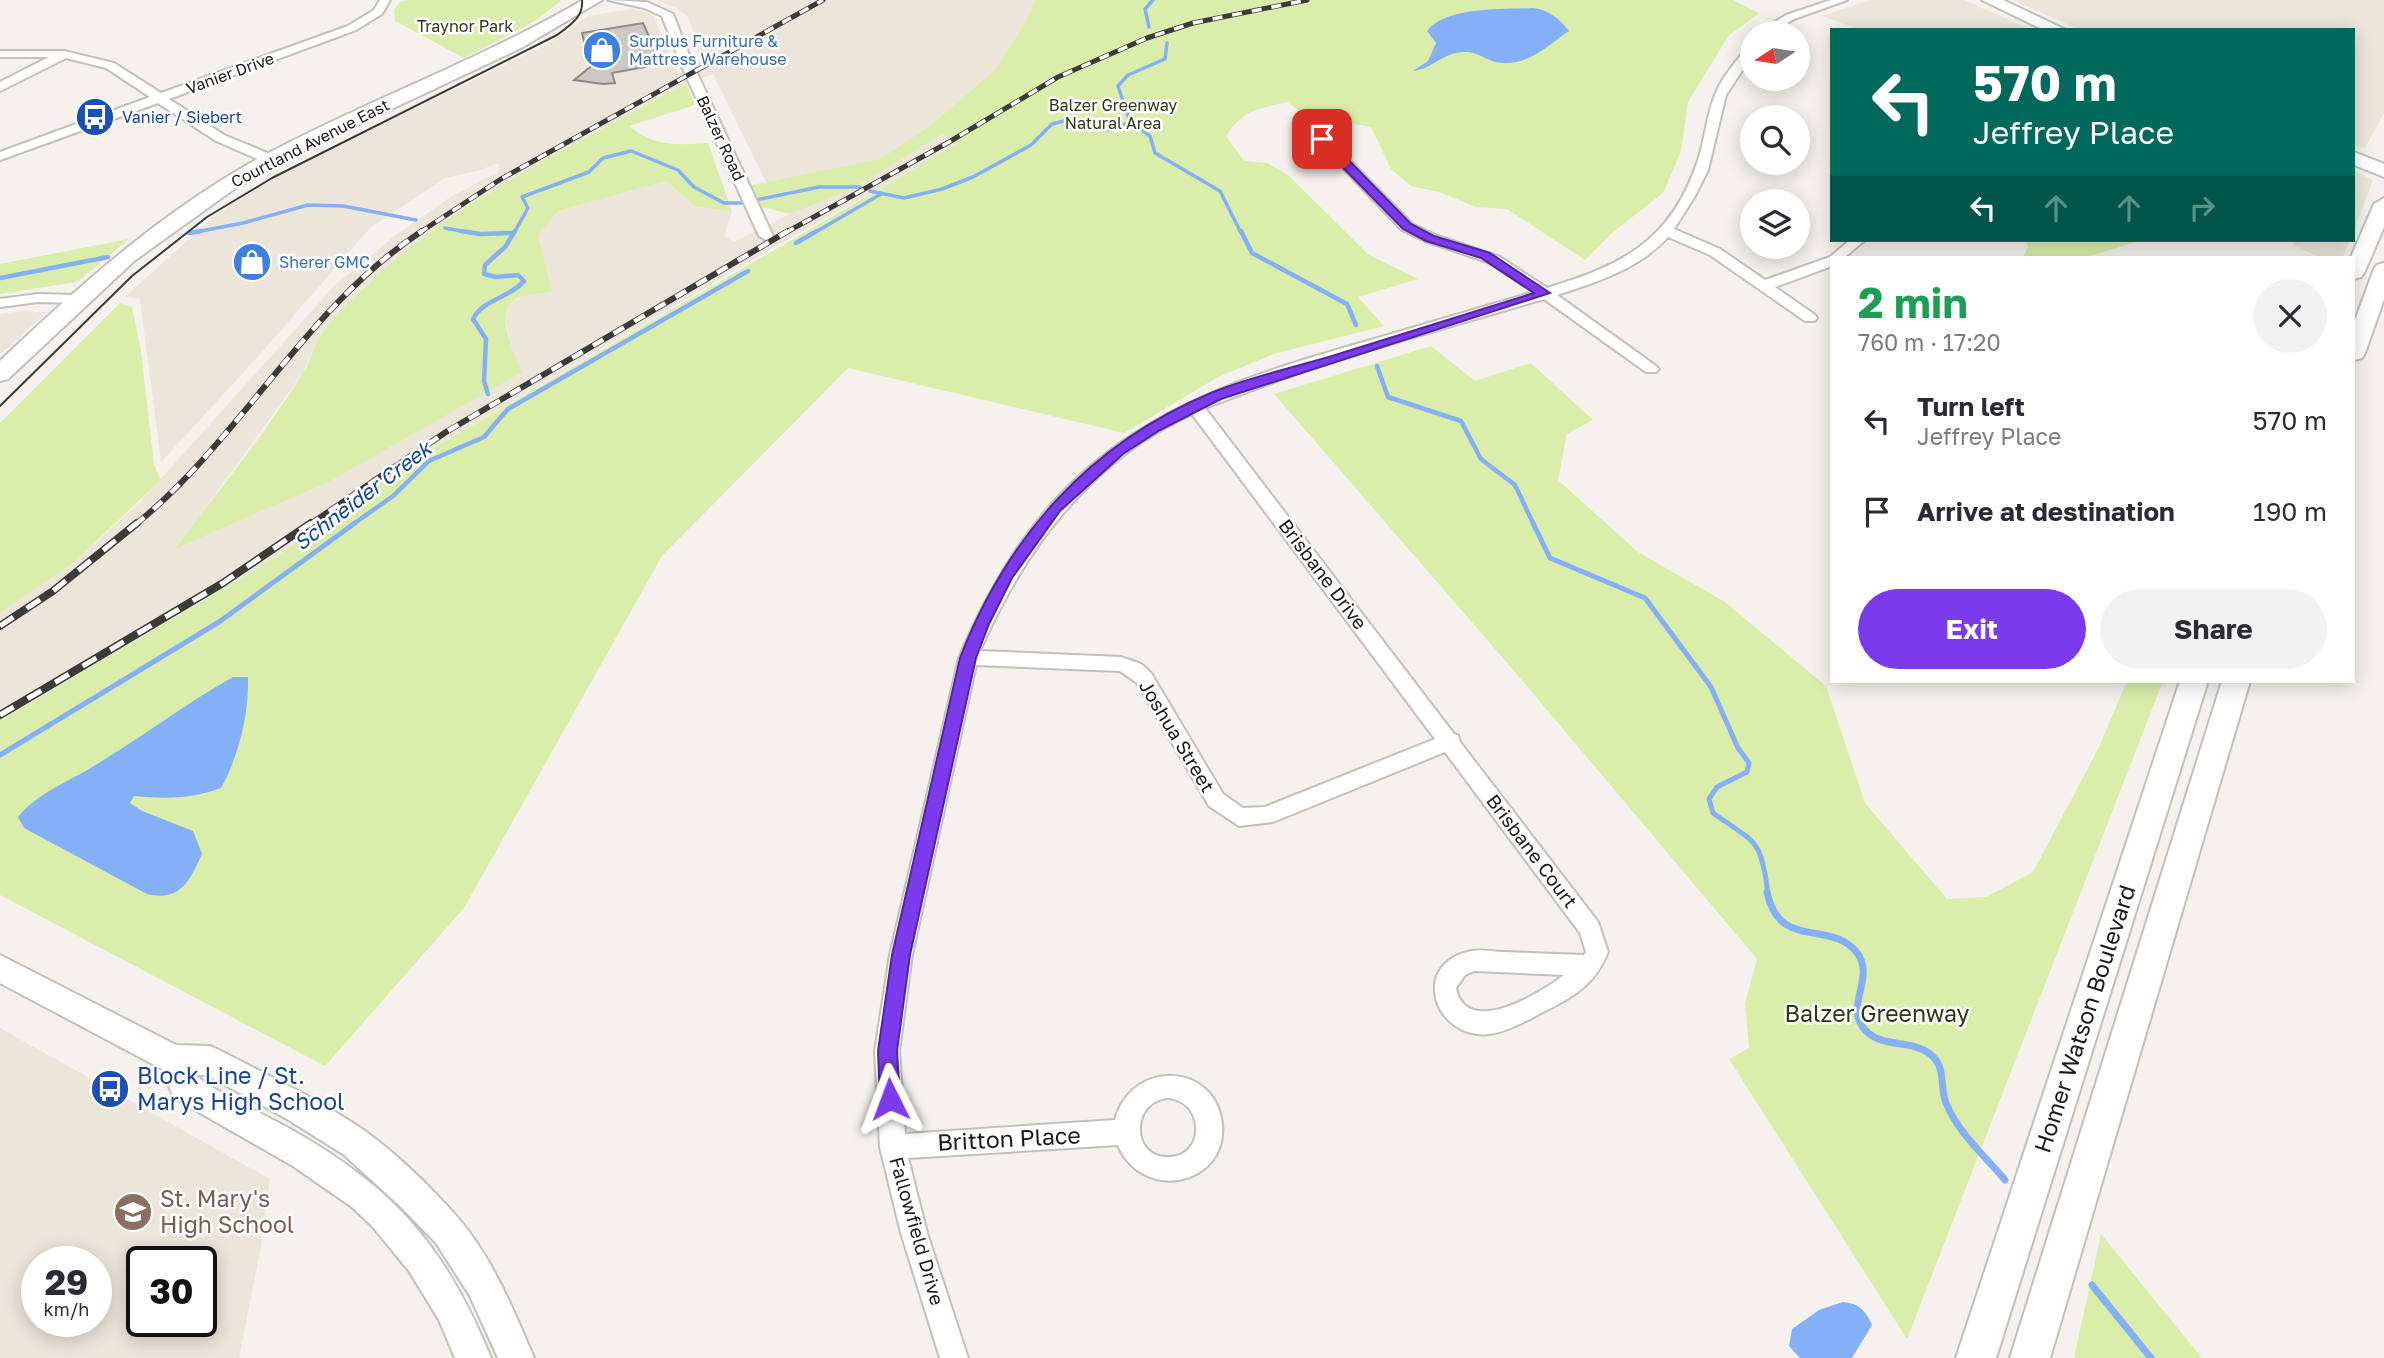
<!DOCTYPE html>
<meta charset="utf-8">
<style>
:root{--surface:#fff;--page:#f2f2f3;--text:#2b2b33;--muted:#7c7c81;--accent:#7c3aed}
body{margin:0;font-family:"Golos Text",sans-serif;background:var(--page);color:var(--text);height:100vh;display:flex;flex-direction:column;font-size:26px;white-space:nowrap}
*{box-sizing:border-box;margin:0}
p{font-size:23px;color:var(--muted)}
.icon{flex:none;width:38px;height:38px;fill:none;stroke:currentColor;stroke-width:2;stroke-linecap:round;stroke-linejoin:round}
.map{position:relative;flex:1;overflow:hidden}
.sheet{position:absolute;left:1830px;top:256px;width:525px;height:427px;display:flex;flex-direction:column;background:var(--surface);border-radius:0px;box-shadow:0 4px 18px #0003}
.sheet>*{flex:none}
.guide{position:absolute;left:1830px;top:28px;width:525px;height:214px;border-radius:0px;box-shadow:0 4px 18px #0003;background:#00695c;color:#fff;overflow:hidden}
.needle{width:46px;rotate:258deg}
.buttons{position:absolute;left:1740px;top:21px;display:grid;gap:14px}
.buttons a{display:grid;place-items:center;width:70px;height:70px;border-radius:50%;background:var(--surface);box-shadow:0 4px 18px #0003;font-size:35px}
.speed{position:absolute;left:21px;top:1246px;display:flex;gap:14px;font-size:35px;font-weight:700;text-align:center}
.speed>*{display:grid;place-content:center;width:91px;height:91px;border-radius:50%;background:var(--surface);box-shadow:0 4px 18px #0003;line-height:1}
.speed small{font-size:18px;font-weight:400}
.speed .limit{border:4px solid #111;border-radius:10px;background:#fff;color:#111}
.pin{position:absolute;display:grid;place-items:center;width:60px;height:60px;color:#fff;margin:-30px;border-radius:14px;box-shadow:0 4px 10px #0006}
.me{position:absolute;width:77px;margin:-38px;rotate:357deg;stroke-linejoin:round;filter:drop-shadow(0 0 5px #0008)}
.turn{display:flex;align-items:center;gap:24px;height:147px;padding:0 28px;font-size:32px}
.turn .icon{width:91px;height:91px;stroke-width:2.5}
.turn b{display:block;font-size:49px;line-height:60px}
.lanes{display:flex;align-items:center;height:66px;padding:0 28px;background:#0003;justify-content:center;gap:35px;direction:ltr}
.lanes .off{opacity:.35}
.round{display:grid;place-items:center;flex:none;width:74px;height:74px;border-radius:37px;background:var(--page)}
.head{display:flex;align-items:center;justify-content:space-between;height:119px;padding:0 28px}
h1{font-size:42px;font-weight:700;line-height:52px;color:#1e9e55}
.action{display:flex;gap:14px;margin-top:auto;padding:14px 28px}
.action a{flex:1;height:80px;border-radius:42px;background:var(--accent);color:#fff;font-size:28px;font-weight:700;line-height:80px;text-align:center}
.action a+a{background:var(--page);color:var(--text)}
ul{padding:0;list-style:none}
li{display:flex;align-items:center;gap:21px;height:91px;padding:0 28px}
li div{flex:1}
li b{display:block;font-size:26px}
li em{font-style:normal}
.map>svg:first-child{display:block}
.built{fill:#ebe5da;fill-rule:evenodd}
.green{fill:#dbedab}
.water{fill:#84b0f7}
.lines{fill:none;stroke-linecap:round;stroke-linejoin:round}
.stream-far3{stroke:#84b0f7;stroke-width:3.5}
.stream-far2{stroke:#84b0f7;stroke-width:4.5}
.stream-far1{stroke:#84b0f7;stroke-width:5}
.stream{stroke:#84b0f7;stroke-width:7}
.building{fill:#ccc8c5;stroke:#8e8a87;stroke-width:2}
.minor-casing{stroke:#c3c0bc;stroke-width:4}
.tertiary-casing{stroke:#c3c0bc;stroke-width:4}
.secondary-casing{stroke:#c3c0bc;stroke-width:4}
.minor{fill:#fff;fill-rule:evenodd}
.tertiary{fill:#fff;fill-rule:evenodd}
.secondary{fill:#fff;fill-rule:evenodd}
.tram{stroke:#3c3b38;stroke-width:2}
.rail-far2-casing{stroke:#3c3b38;stroke-width:5}
.rail-far1-casing{stroke:#3c3b38;stroke-width:6}
.rail-casing{stroke:#3c3b38;stroke-width:8}
.rail-far2{stroke:#fff;stroke-width:3.5;stroke-dasharray:10;stroke-linecap:butt}
.rail-far1{stroke:#fff;stroke-width:4.5;stroke-dasharray:12;stroke-linecap:butt}
.rail{stroke:#fff;stroke-width:5;stroke-dasharray:16;stroke-linecap:butt}
.route{fill:#7c3aed;stroke:#51269a;stroke-width:2}
.labels{text-anchor:middle;stroke-width:5;stroke-linejoin:round;paint-order:stroke}
.far-park-label{font-size:16px;fill:#2f3713;stroke:#fff}
.far-shop-label{font-size:16px;fill:#366cbe;stroke:#fff;text-anchor:start}
.far-street-label{font-size:16px;fill:#1a1917;stroke:#fff}
.far-transit-label{font-size:16px;fill:#164399;stroke:#fff;text-anchor:start}
.street-label{font-size:19px;fill:#1a1917;stroke:#fff}
.water-label{font-size:21px;font-style:italic;fill:#124596;stroke:#fff}
.near-park-label{font-size:23px;fill:#2f3713;stroke:#fff}
.near-street-label{font-size:23px;fill:#1a1917;stroke:#fff}
.near-transit-label{font-size:23px;fill:#164399;stroke:#fff;text-anchor:start}
.near-education-label{font-size:23px;fill:#785e54;stroke:#fff;text-anchor:start}
</style>
<div class="map">
<svg width="2384" height="1358" viewBox="0 0 2384 1358">
<rect width="100%" height="100%" fill="#f5f2ed"/>
<path class="built" d="M657 0H1035L1027 19 996 69 931 125 880 159 767 184 713 74 686 84 486 195 367 284 321 333 304 371 177 548 331 481 521 372 511 350 505 315 510 303 526 295 551 292 538 236 558 211 666 181 696 207 732 211 724 236 734 242 790 214 851 190 964 121 1276 0 915 169 785 241 418 457 275 558 0 721V613L73 563 140 502 336 284 392 238 449 198 498 172 499 163 477 171 445 178 371 227 254 361 161 462 140 299 125 297 213 217 272 179 551 42 588 16 632 9 646 12 654 17 678 74 705 59 687 16 676 8Z
M1871 0H1964L2032 30H1861L1822 16Z
M2013 0H2384V113L2365 148 2354 146V30H2081Z
M2354 171 2373 180 2354 230Z
M2292 240H2350L2343 257H2319L2294 246Z
M21 311 47 312 0 355V314Z
M0 1028 270 1179 261 1246 239 1358H0ZM37 1262H96V1321H37ZM142 1262H201V1321H142Z"/>
<path class="green" d="M408 0H562L535 21 464 58 395 21 394 10 400 2Z
M1035 0H1732L1760 13 1729 35 1688 102 1681 151 1663 193 1613 232 1585 260 1507 209 1476 207 1439 192 1411 186 1391 169 1371 127 1304 114 1287 102C1258 109 1243 110 1226 136L1244 161 1267 163 1288 175 1369 255 1418 279 1358 297 1384 326 1274 354 1218 377 1124 433 848 368 662 556 464 908 325 1066 0 895V721L275 558 418 457 957 144 943 134 851 190 790 214 758 206 747 186 880 159 931 125 996 69 1027 19Z
M686 84 695 105 629 126C654 147 678 145 708 143L732 211 696 207 666 181 558 211 538 236 552 292C539 294 519 293 510 304 497 318 515 357 522 372L331 481 175 549C218 491 265 434 303 373 312 360 314 342 324 330 420 217 558 154 686 84Z
M129 239 77 282 0 294V264Z
M2025 240H2142L2087 257H2023L2028 247Z
M120 303 132 307 141 351 154 465 161 480 73 563 0 613V423Z
M1431 346 1475 381 1531 363 1593 420 1567 434 1558 480 1638 552 1725 602 1826 686 1865 803 1947 899 1986 897 2033 872 2098 749 2127 681H2163L1907 1339 1729 1059 1749 1048 1745 1003 1757 959 1509 665 1274 394Z
M2101 1234 2202 1358H2074Z"/>
<path class="water" d="M1533 8C1549 10 1559 18 1569 31 1545 47 1527 68 1495 62 1485 59 1476 51 1464 52 1444 52 1432 69 1413 71L1428 61 1436 43 1427 31C1447 6 1502 10 1533 8Z
M233 677H248C249 714 239 756 221 788 191 799 166 799 134 796L130 803 142 811 193 831 202 854C190 881 180 902 147 894L24 828 18 817C37 794 63 784 89 769 138 740 183 705 233 677Z
M1843 1302C1859 1303 1866 1311 1872 1325L1852 1358H1800L1789 1346 1792 1329 1819 1310Z"/>
<g class="lines">
<path class="stream-far3" d="M1149 27 1145 9 1153 0
M1130 122 1150 136 1155 153 1220 191 1241 233
M1130 122 1118 86 1128 75 1165 59 1167 43
M870 191 904 198 942 189 973 177 1031 145 1052 124 1068 120 1094 129 1112 130 1130 122
M445 228 472 233
M191 233 243 223 308 205 343 206 416 220
M514 233 528 208 522 197 589 172 603 158 631 151 678 170 694 187 724 203H741L819 187H860
M814 233 881 194"/>
<path class="stream-far2" d="M461 231 480 234 513 233
M1241 231 1252 253 1347 304 1356 325
M189 233 201 231
M796 243 817 231
M0 278 108 257
M1377 366 1388 397 1461 421 1481 459 1515 485 1534 525
M488 394 484 381 486 339 473 319C483 299 510 298 524 281L518 275 496 277 484 274 485 265 505 247 515 231
M352 525 393 496 429 461 484 437 508 409 748 271"/>
<path class="stream-far1" d="M1533 523 1550 558 1645 598 1711 687 1738 748 1749 763 1747 772 1717 787 1709 799 1713 813C1756 844 1761 837 1768 894
M0 755 219 622 355 523"/>
<path class="stream" d="M1767 892C1779 952 1832 918 1858 954 1874 977 1847 1004 1862 1026 1878 1050 1910 1038 1930 1054 1947 1067 1939 1086 1946 1103 1958 1133 1985 1156 2005 1180
M2092 1285 2151 1358"/>
</g>
<path class="building" d="M643 23 661 64 612 73 615 83 603 84 574 80 614 48 587 53 582 33Z"/>
<g class="lines">
<g class="minor-casing">
<path id="minor" d="M380 0H390L382 14 356 30 169 99 224 135 277 157V163H267L216 141 158 103 0 160V152L150 97 106 68 66 58 0 91V82L49 57H0V51H64L114 63 161 93 348 26 374 10Z
M608 0 647 2 673 14 691 60 773 236 771 239 766 240 759 236 679 60 662 16 644 8Z
M1831 0H1847L1794 19 1771 33H1757L1786 15Z
M1752 45V56L1726 95 1708 170 1695 196 1674 229 1720 249 1765 280 1830 257 1850 240H1865L1845 257H1832V266L1775 287 1815 315 1817 318 1815 321H1805L1710 255 1668 237C1639 269 1597 282 1557 295L1656 366 1659 369 1656 372H1646L1544 299 1322 364 1205 408 1454 734 1458 735 1460 742 1598 922 1608 952C1596 982 1577 995 1549 1009 1531 1018 1510 1031 1490 1034 1435 1041 1408 963 1472 951 1482 949 1494 952 1504 952 1531 953 1558 954 1584 955L1586 952 1580 933 1445 752 1273 822 1239 826 1209 806 1137 683 1120 671 976 665 912 955 899 1051 905 1134 1115 1120C1131 1060 1215 1061 1222 1124 1228 1186 1142 1203 1118 1145L908 1158 927 1233 968 1358H940L901 1233 880 1147 875 1051 890 955 959 658C990 585 1031 515 1093 464 1173 397 1273 368 1371 340 1426 324 1480 308 1534 292L1490 263 1425 241 1402 230 1318 142V136H1326L1412 224 1435 235 1500 257 1547 288C1622 265 1670 242 1697 163 1705 141 1706 116 1715 95 1722 76 1737 61 1748 46ZM1192 414 1435 739 1265 807 1243 808 1223 794 1151 673 1141 664 1121 657 980 651C1023 551 1091 460 1192 414ZM1474 971 1564 975C1541 993 1466 1039 1456 988L1465 975ZM1168 1098C1205 1101 1206 1157 1168 1157 1130 1157 1131 1101 1168 1098Z
M38 294 76 295 83 299 76 303 38 302 0 307V299Z"/>
</g>
<g class="tertiary-casing">
<path id="tertiary" d="M0 955 176 1045 210 1046 221 1051C269 1076 320 1100 365 1131 398 1155 431 1187 458 1218 492 1257 514 1311 534 1358H498L470 1296 436 1243 400 1206 343 1154 287 1119 207 1075H195C216 1093 266 1115 292 1130 396 1189 446 1248 491 1358H455L439 1320 409 1271 372 1226 352 1207 293 1166 174 1098 162 1069 0 983Z"/>
</g>
<g class="secondary-casing">
<path id="secondary" d="M583 0H602L521 48 317 144 237 187 134 261 8 379 0 381V361C81 284 164 210 263 156 368 100 480 60 583 0Z
M1982 0H2003L2066 30H2044Z
M2354 152 2384 164V177L2354 165Z
M2384 198V227L2364 273 2361 277 2354 279V257H2351L2374 204Z
M2384 263V299L2365 353 2362 358 2354 360V323L2374 269 2377 265Z
M2180 681H2208L1996 1358H1956Z
M2222 681H2250L2050 1358H2010Z"/>
</g>
<use href="#minor" class="minor"/>
<use href="#tertiary" class="tertiary"/>
<use href="#secondary" class="secondary"/>
<path class="tram" d="M0 406 132 276 207 217 272 178 557 35C569 26 584 17 582 0"/>
<g class="rail-far2-casing">
<path id="rail-far2" d="M419 233 501 179 823 0
M785 233 949 142 1058 77 1147 38 1193 23 1307 0"/>
</g>
<g class="rail-far1-casing">
<path id="rail-far1" d="M135 525C242 438 306 307 422 231
M309 525 446 432 788 231"/>
</g>
<g class="rail-casing">
<path id="rail" d="M0 626 53 591 137 523
M0 715 223 583 311 523"/>
</g>
<use href="#rail-far2" class="rail-far2"/>
<use href="#rail-far1" class="rail-far1"/>
<use href="#rail" class="rail"/>
</g>
<path class="route" d="M1318 137H1326L1411 224 1434 236 1490 253 1550 293 1221 399 1160 430 1123 454 1060 511 1012 578 989 624 976 658 910 955 897 1051 900 1099 897 1106 890 1109 883 1106 880 1099 878 1051 892 955 960 658C1007 537 1089 444 1211 393 1249 377 1292 368 1332 356 1399 335 1467 314 1534 293L1481 258 1426 241 1403 229 1318 142Z"/>
<defs>
<g id="shop-disc" transform="scale(2.0125)"><circle r="9.5" fill="#3f7fe0" stroke="#fff"/><path d="M-5-2.5h2.3a2.7 3.5 0 0 1 5.4 0H5L5.5 6h-11ZM-1.5-2.5h3a1.5 2.3 0 0 0-3 0Z" fill="#fff"/></g>
<g id="bus-disc" transform="scale(2.0125)"><circle r="9.5" fill="#1a4fb4" stroke="#fff"/><path d="M-5-6H5V4H4V6H2V4H-2V6H-4V4H-5ZM-3.5-4V0h7V-4ZM-3.5 1.2v1.5H-2V1.2ZM2 1.2v1.5H3.5V1.2Z" fill="#fff"/></g>
<g id="school-disc" transform="scale(2.0125)"><circle r="9.5" fill="#8d6e63" stroke="#fff"/><path d="M0-5L7-2L0 1L-7-2ZM-4 1L0 2.5L4 1V4Q0 6-4 4Z" fill="#fff"/></g>
</defs>
<g fill-rule="evenodd">
<use href="#shop-disc" x="602" y="50"/>
<use href="#bus-disc" x="95" y="117"/>
<use href="#shop-disc" x="252" y="262"/>
<use href="#bus-disc" x="110" y="1089"/>
<use href="#school-disc" x="133" y="1212"/>
</g>
<g class="labels">
<g class="far-park-label">
<text x="465" y="32">Traynor Park</text>
<text x="1113" y="111">Balzer Greenway<tspan x="1113" dy="18">Natural Area</tspan></text>
</g>
<g class="far-shop-label">
<text x="629" y="47">Surplus Furniture &amp;<tspan x="629" dy="18">Mattress Warehouse</tspan></text>
<text x="279" y="268">Sherer GMC</text>
</g>
<g class="far-street-label">
<text transform="translate(230 73) rotate(-20)" y="6">Vanier Drive</text>
<text transform="translate(721 138) rotate(65)" y="6">Balzer Road</text>
<text transform="translate(310 143) rotate(-27)" y="6">Courtland Avenue East</text>
</g>
<g class="far-transit-label">
<text x="122" y="123">Vanier / Siebert</text>
</g>
<g class="street-label">
<text transform="translate(1323 574) rotate(53)" y="7">Brisbane Drive</text>
<text transform="translate(1177 736) rotate(59)" y="7">Joshua Street</text>
<text transform="translate(1532 851) rotate(53)" y="7">Brisbane Court</text>
<text transform="translate(917 1231) rotate(74)" y="7">Fallowfield Drive</text>
</g>
<g class="water-label">
<text transform="translate(363 496) rotate(-37)" y="7">Schneider Creek</text>
</g>
<g class="near-park-label">
<text x="1877" y="1022">Balzer Greenway</text>
</g>
<g class="near-street-label">
<text transform="translate(2085 1019) rotate(-72)" y="8">Homer Watson Boulevard</text>
<text transform="translate(1009 1139) rotate(-3)" y="8">Britton Place</text>
</g>
<g class="near-transit-label">
<text x="137" y="1084">Block Line / St.<tspan x="137" dy="26">Marys High School</tspan></text>
</g>
<g class="near-education-label">
<text x="160" y="1207">St. Mary's<tspan x="160" dy="26">High School</tspan></text>
</g>
</g>
</svg>
<div class="buttons">
<a><svg class="needle" viewBox="-14 -14 28 28"><path d="M0-13l5 13h-10z" fill="#e53935"/><path d="M0 13l5-13h-10z" fill="#7c7c81"/></svg></a>
<a><svg class="icon" aria-label="search" viewBox="0 0 24 24"><circle cx="10" cy="10" r="6"/><path d="M15 15l6 6"/></svg></a>
<a><svg class="icon" aria-label="layers" viewBox="0 0 24 24"><path d="M12 4l9 5-9 5-9-5zM3 14l9 5 9-5"/></svg></a>
</div>
<div class="speed"><div>29<small>km/h</small></div><div class="limit">30</div></div>
<div class="pin" style="left:1322px;top:139px;background:#d93025"><svg class="icon" aria-label="arrive" viewBox="0 0 24 24"><path d="M6 21V4h12l-3 4 3 4H6"/></svg></div>
<svg class="me" style="left:890px;top:1099px" viewBox="-20 -20 40 40"><path d="M0-17L14 15 0 8-14 15z" fill="#7c3aed" stroke="#fff" stroke-width="4"/></svg>
<div class="guide">
<div class="turn"><svg class="icon" aria-label="left" viewBox="0 0 24 24"><path d="M17 20v-9H6M10 6l-5 5 5 5"/></svg><div><b>570 m</b>Jeffrey Place</div></div>
<div class="lanes"><svg class="icon" aria-label="left" viewBox="0 0 24 24"><path d="M17 20v-9H6M10 6l-5 5 5 5"/></svg><svg class="icon off" aria-label="ahead" viewBox="0 0 24 24"><path d="M12 20V5M6 11l6-6 6 6"/></svg><svg class="icon off" aria-label="ahead" viewBox="0 0 24 24"><path d="M12 20V5M6 11l6-6 6 6"/></svg><svg class="icon off" aria-label="right" viewBox="0 0 24 24"><path d="M7 20v-9h11M14 6l5 5-5 5"/></svg></div>
</div>
<section class="sheet">
<div class="head"><div><h1>2 min</h1><p>760 m · 17:20</p></div><a class="round"><svg class="icon" aria-label="close" viewBox="0 0 24 24"><path d="M6 6l12 12M18 6L6 18"/></svg></a></div>
<ul>
<li><svg class="icon" aria-label="left" viewBox="0 0 24 24"><path d="M17 20v-9H6M10 6l-5 5 5 5"/></svg><div><b>Turn left</b><p>Jeffrey Place</p></div><em>570 m</em></li>
<li><svg class="icon" aria-label="arrive" viewBox="0 0 24 24"><path d="M6 21V4h12l-3 4 3 4H6"/></svg><div><b>Arrive at destination</b></div><em>190 m</em></li>
</ul>
<div class="action"><a>Exit</a><a>Share</a></div>
</section>
</div>
